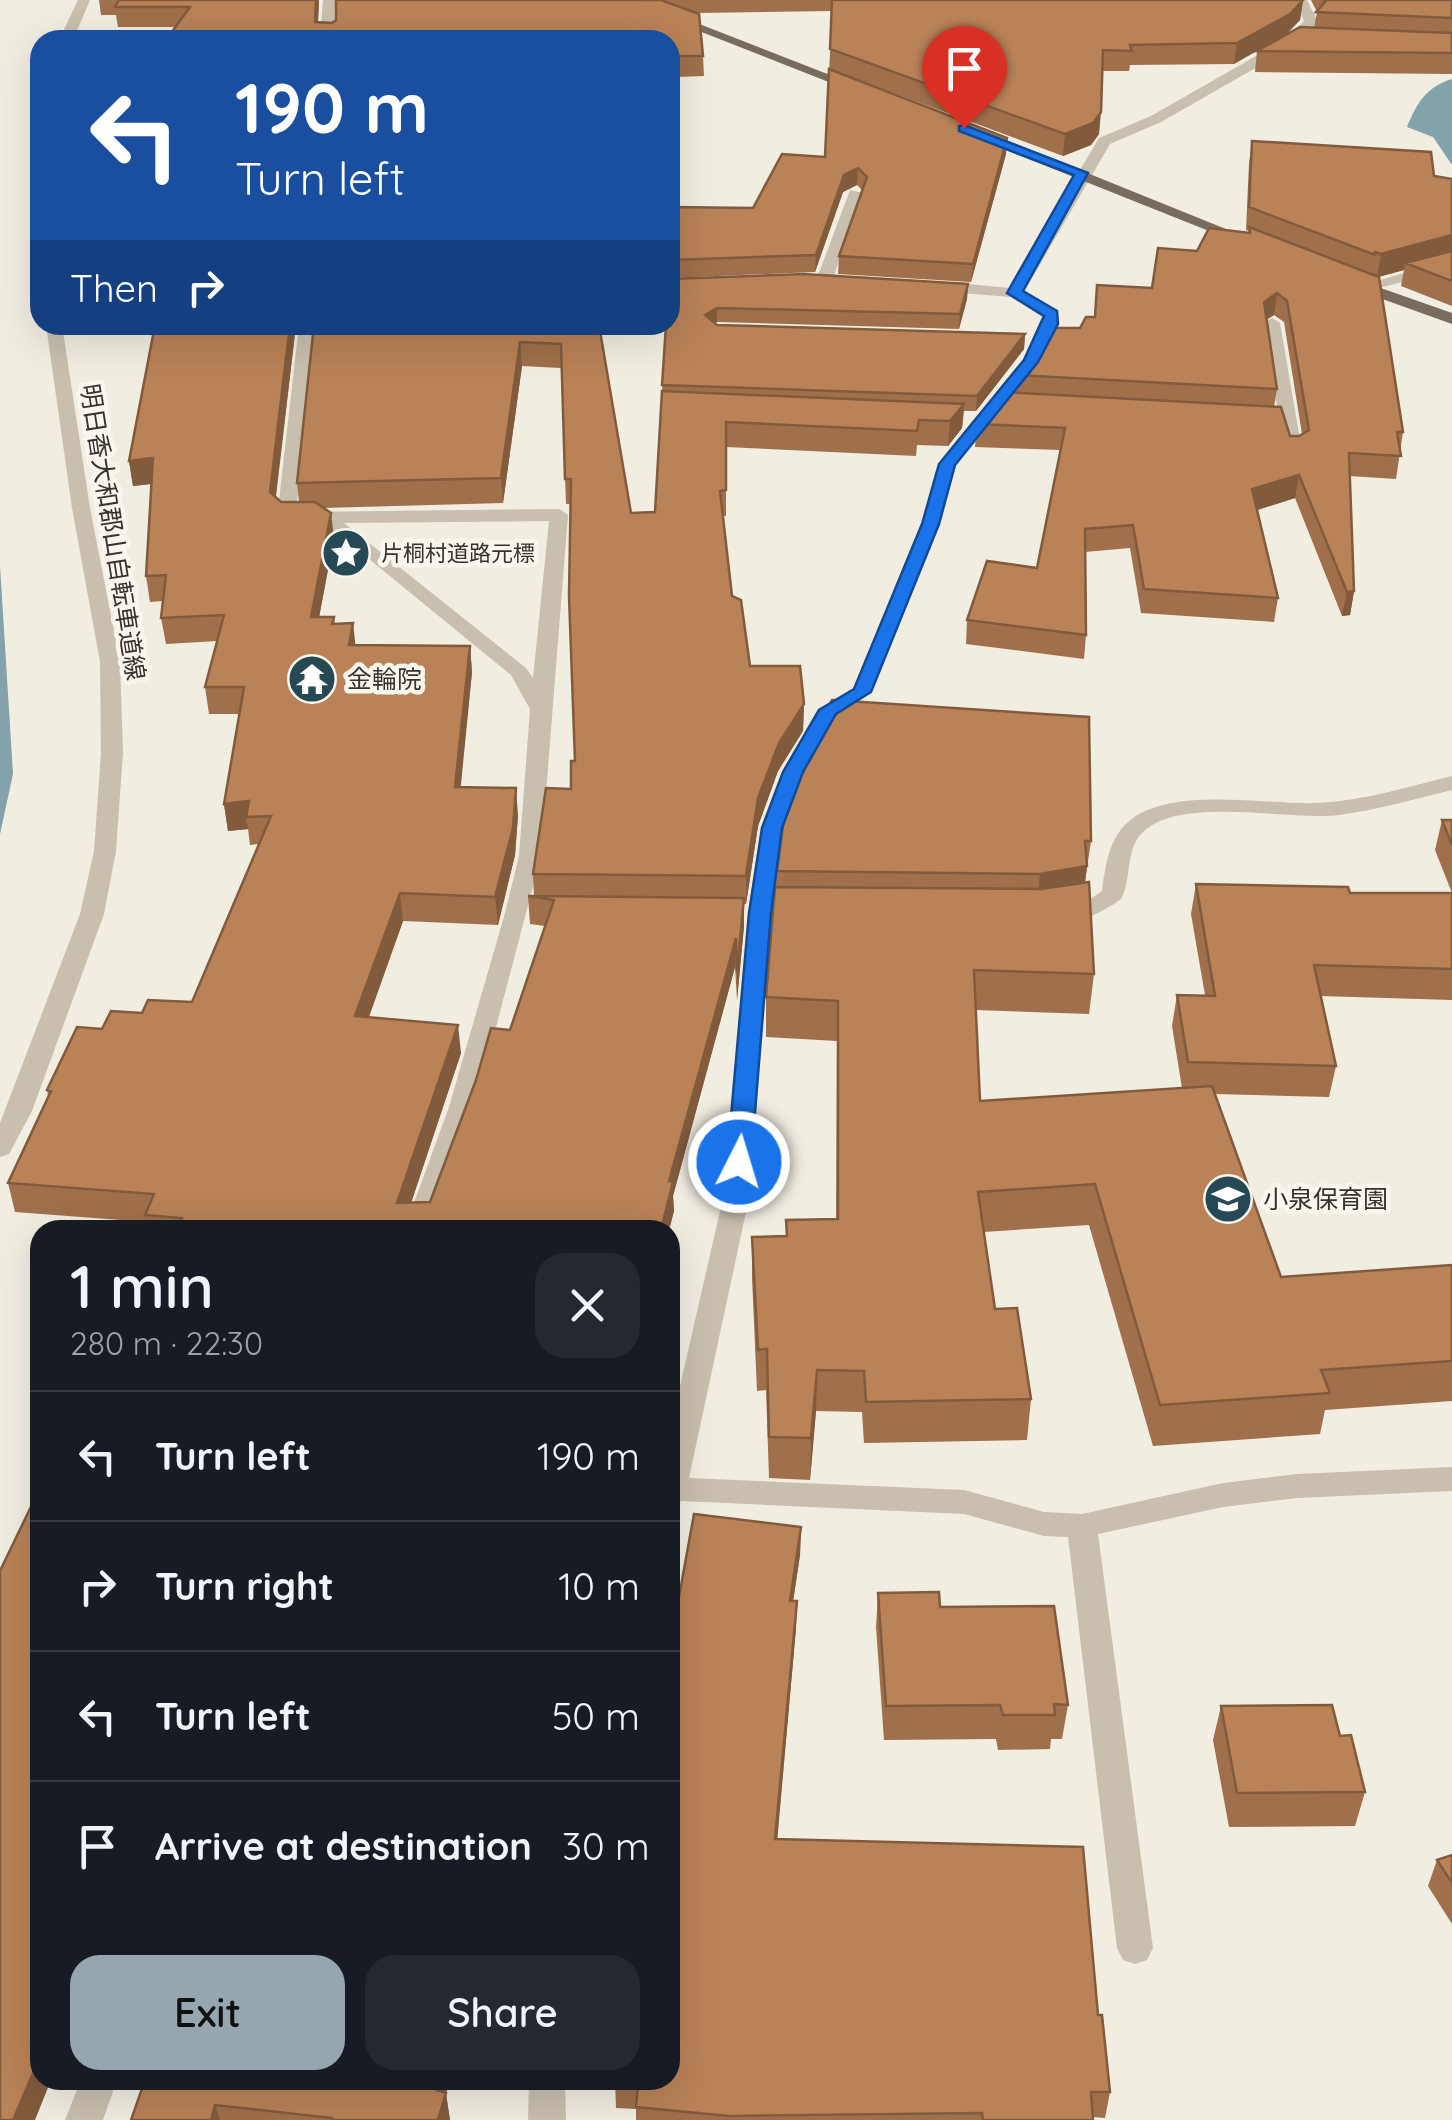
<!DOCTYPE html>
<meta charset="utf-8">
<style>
:root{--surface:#171b24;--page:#242831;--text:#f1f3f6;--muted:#9ea1a6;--line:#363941;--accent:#95a6ae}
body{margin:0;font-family:Quicksand,"Noto Sans JP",sans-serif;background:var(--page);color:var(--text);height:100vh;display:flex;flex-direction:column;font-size:38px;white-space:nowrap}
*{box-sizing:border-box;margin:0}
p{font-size:32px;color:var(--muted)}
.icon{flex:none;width:55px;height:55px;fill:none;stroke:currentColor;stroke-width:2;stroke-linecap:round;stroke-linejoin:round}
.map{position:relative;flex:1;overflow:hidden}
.details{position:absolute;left:30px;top:1220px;width:650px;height:870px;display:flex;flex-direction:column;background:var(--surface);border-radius:30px;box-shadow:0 10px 40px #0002}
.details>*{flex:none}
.banner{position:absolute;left:30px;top:30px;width:650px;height:305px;border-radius:30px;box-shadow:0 10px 40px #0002;background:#1a4fa0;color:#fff;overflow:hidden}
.pin{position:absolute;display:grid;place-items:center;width:85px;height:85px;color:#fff;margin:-102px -42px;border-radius:50% 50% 50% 0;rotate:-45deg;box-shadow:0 0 10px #0007}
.pin .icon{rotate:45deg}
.me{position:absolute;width:110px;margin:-55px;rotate:5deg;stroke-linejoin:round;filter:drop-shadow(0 0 8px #0008)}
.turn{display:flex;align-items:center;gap:35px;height:210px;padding:0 40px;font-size:45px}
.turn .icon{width:130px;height:130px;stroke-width:2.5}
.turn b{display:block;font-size:70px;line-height:85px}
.then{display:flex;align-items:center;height:95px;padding:0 40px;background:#0003;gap:20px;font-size:38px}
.round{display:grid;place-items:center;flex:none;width:105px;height:105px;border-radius:30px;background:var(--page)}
.summary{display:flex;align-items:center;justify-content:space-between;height:170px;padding:0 40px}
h1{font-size:60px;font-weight:600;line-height:75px}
.action{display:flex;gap:20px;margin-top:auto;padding:20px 40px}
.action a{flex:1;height:115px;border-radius:30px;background:var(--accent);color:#111;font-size:40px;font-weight:600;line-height:115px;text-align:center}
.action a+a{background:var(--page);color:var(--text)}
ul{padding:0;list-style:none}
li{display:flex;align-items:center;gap:30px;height:130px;padding:0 40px;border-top:2px solid var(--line)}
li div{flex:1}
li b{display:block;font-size:38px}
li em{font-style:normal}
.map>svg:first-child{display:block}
.water{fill:#83a2ab}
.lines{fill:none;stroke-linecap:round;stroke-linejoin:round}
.minor{fill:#c8bfae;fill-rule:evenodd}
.major{fill:#786c5f;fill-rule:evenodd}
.wall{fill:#9f704b;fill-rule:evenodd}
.shaded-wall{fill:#825b3d}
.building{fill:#b98257;stroke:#825b3d;stroke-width:2.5}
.route{fill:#1a73e8;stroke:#114b97;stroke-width:2.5}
.labels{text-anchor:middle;stroke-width:9;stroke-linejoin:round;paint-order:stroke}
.far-poi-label{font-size:22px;fill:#38322c;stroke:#f9f6ee;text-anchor:start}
.street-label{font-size:25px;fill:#38322c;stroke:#f9f6ee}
.poi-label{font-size:25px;fill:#38322c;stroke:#f9f6ee;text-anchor:start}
</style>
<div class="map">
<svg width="1452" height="2120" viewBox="0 0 1452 2120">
<rect width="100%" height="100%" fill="#f1ede1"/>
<path class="water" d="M1452 79V165L1433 137 1407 127C1417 103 1426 87 1452 79Z
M0 566 13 774 0 834Z"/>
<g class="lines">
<path class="minor" d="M78 0H90L73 40H59Z
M323 0H335L334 40H320Z
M1295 0H1307L1318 22 1299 43 1161 122 1110 144 1024 292 1059 315 1039 361 956 465 940 524 872 692 837 715 804 772 783 827 772 913 749 1198 689 1478 964 1490 1044 1512 1082 1514 1223 1483 1297 1474 1452 1467V1491L1297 1498 1223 1507 1098 1534 1153 1948 1147 1960 1135 1964 1123 1960 1117 1948 1068 1537 1044 1536 964 1514 682 1501 670 1508V1430L723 1198 748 913 761 827 782 772 819 711 853 689 922 524 938 464 1023 360 1042 317 1011 297 935 291 927 286 935 281 1010 288 1099 138 1151 116 1289 37 1304 21Z
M850 190 863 193 832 281 818 284 816 281Z
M1452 259V269L1364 292 1356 287Z
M1272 318 1280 323 1302 451 1293 456 1284 451 1264 323Z
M46 325H62L90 508 120 662 123 753 116 851 104 914 32 1111 9 1154 0 1157V1123L80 914 94 851 101 753 100 662 72 508Z
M299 325H315L296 512 559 509 568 515 541 856 475 1107 430 1230H404L449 1107 505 913 519 856 530 709 511 675 358 550 319 524H286L277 518ZM549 521 533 678 526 668 344 523Z
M1452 776V790C1415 799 1377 810 1339 815 1288 821 1179 795 1142 833 1125 850 1132 880 1121 899 1103 912 1064 934 1044 915L1048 910 1083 904 1102 891C1105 869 1108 843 1124 826 1162 784 1265 805 1317 803 1362 801 1408 787 1452 776Z
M81 2080H117L103 2120H65Z
M529 2080H565L566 2120H528Z"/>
<path class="major" d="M620 0H638L866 89 854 92Z
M971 130H981L1258 242 1244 245 971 136Z
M1346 280H1358L1452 313V324L1346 286Z"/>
</g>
<path class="wall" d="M99 0H319L318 22 332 23 336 20V0H1303L1300 20 1234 64 1130 65 1129 71H1102L1099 134 1091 145 1063 156 837 72 1006 154 971 282 838 274 839 256 862 190 857 185 843 192 815 272 670 278V237L753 208 825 157 832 11 697 13 703 56 704 76 676 77 175 27H118L116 15H101Z
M1311 0H1452V74L1255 72 1257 51 1314 28 1317 12Z
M1252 141 1452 179V306L1401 286 1404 270 1379 277 1403 432 1396 479 1350 476 1354 591 1350 615 1342 616 1295 498 1257 510 1278 598 1274 622 1141 613 1130 548 1085 552 1086 635 1084 659 966 644 967 620 1037 568 1060 450 975 447 977 424 1015 393 1016 375 1094 317 1097 285 1152 288 1197 251 1249 233V231L1246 230 1249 163ZM1274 315 1284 322 1302 434 1299 436H1290L1274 407 1277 389 1266 320Z
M670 279 968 284 967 299 959 329 717 322 715 323 717 325 1025 334 1024 349 976 411H964L962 428 948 446 917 445 916 456 726 447V516H723L732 596 750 666 804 704 803 731 778 771 758 826 746 904H744V926L737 1000 735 967 673 1196 674 1211 669 1230H149L147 1222 15 1212 8 1183 48 1096 47 1090 102 1029 142 1013 192 1002 259 844 250 845 248 829 228 831 224 804 239 714H209L205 687 217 641 166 644 161 618 163 601 150 602 146 576 152 484 133 486 129 461 153 335H137L136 325H296L276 497 281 502H299L297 483 314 325H599L631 513 655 512 666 325ZM522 366 561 368 566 504H570L575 761 571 789 533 874 534 896H528L530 924 545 926 510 1030 430 1202 411 1203 461 1053 369 1017 403 921 498 925 515 855 518 815 460 787 472 672 470 646 355 645 335 624 334 617H319L334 538 323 508 503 503Z
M1442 820H1452V1000L1320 996 1336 1066 1329 1097 1215 1094 1281 1277 1452 1265V1401L1325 1410 1320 1434 1153 1446 1089 1225 984 1232 995 1309 1031 1399 1027 1440 864 1443 862 1412 816 1411 810 1480 769 1478 766 1390 757 1391 752 1278V1237L786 1236V1220L836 1219 837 1041 766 1037V997L777 871 1091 841 1085 882 1094 974 1089 1014 976 1010 980 1101 1182 1088 1172 1026 1177 995H1205L1191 914 1196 884 1350 893H1452L1435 850Z
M801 1527 800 1555 793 1601 796 1628 777 1839 1098 2015 1110 2092 1105 2118 1093 2117V2120H636V2109L616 2108 615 2080Z
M878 1593 940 1607 1068 1705 1062 1739H1051L1050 1749 998 1750 996 1739 884 1740 876 1627Z
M1221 1706 1340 1736 1365 1792 1355 1826 1229 1827 1213 1740Z
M1452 1855V1924L1428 1886 1437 1860Z
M145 2080H450L446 2094 450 2120H131Z"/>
<path class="shaded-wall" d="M316 0H319L317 40 315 22Z
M1303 0 1300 20 1287 34 1234 64 1237 43Z
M676 56V77L670 86V64Z
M1101 112 1099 134 1091 145 1063 156 1065 134Z
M1007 138 1006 154 971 282 973 264Z
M858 168 857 185 843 192 815 272 816 255 844 175Z
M1452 235V257L1405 263 1404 270 1377 277 1381 254Z
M968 284 967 299 959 329 960 314Z
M1277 293 1274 315 1260 324 1264 302Z
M717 308V322L705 330V315Z
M290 325H296L273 518 270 492Z
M1025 334 1024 349 976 411 977 396Z
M520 342 522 366 503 503 501 478Z
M964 404 962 428 948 446 950 421Z
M153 458 158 483 133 486 129 461Z
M1299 475 1295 498 1248 513 1252 489Z
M331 513 334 538 314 644 311 617Z
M1354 591 1350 615 1342 616 1347 592Z
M353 623 356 650 349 645Z
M470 646 472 672 458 815 455 787Z
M804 704 803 731 778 771 758 826 746 904V876L758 798 779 743Z
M516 788 518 815 515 855 498 925 495 897Z
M249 801 246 817 248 829 228 831 224 804Z
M1087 866 1083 899 1037 907 1040 874Z
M400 893 403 921 359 1044 355 1016Z
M744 898V926L737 1000V972Z
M736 938 735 967 673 1196 674 1211 669 1230H661L669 1181Z
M458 1025 461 1053 402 1230 397 1203Z
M817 1370 816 1411 810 1480 811 1438Z
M801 1527 800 1555 789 1628 790 1601Z
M797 1601 796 1628 775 1865V1839Z
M40 2047V2080H51L35 2120H13Z
M439 2080H450L446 2094 450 2120H438L436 2090Z
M215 2105 220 2120H211Z"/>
<path class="building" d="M119 0H316L315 22 332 23 336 20V0H661L699 14 703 56H676L670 64V40H166L190 7H115Z
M832 0H1303L1290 14 1237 43 1130 45 1132 51 1103 50 1101 112 1093 123 1065 134 830 49Z
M1324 0H1452V18L1316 12 1325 2Z
M1300 27 1452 33V53L1257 51Z
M829 69 1007 138 973 264 839 256 867 177 858 168 844 175 816 255 670 260 672 207 753 208 782 154 825 157Z
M1252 141 1431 152 1434 176 1452 179V235L1381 254 1375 252V255L1249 207Z
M1249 227 1379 277 1403 432H1397L1401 456 1349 453 1354 591 1347 592 1299 475 1252 489 1278 598 1144 589 1133 525 1085 529 1086 635 967 620 987 561 1037 568 1065 428 977 424 1002 392 1281 407 1290 436H1299L1309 430 1287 301 1277 293 1264 302 1277 389 1016 375 1050 328H1080L1086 317H1095L1097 285 1152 288 1158 248 1197 251 1209 228 1250 233Z
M1452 251V281L1405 263Z
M804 274 968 284 960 314 717 308 705 315 717 325 1025 334 977 396 662 385 666 325H670V279Z
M155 325H290L270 492 281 502H315L331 513 311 617H334L332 624 353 623 349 645 470 646 455 787 516 788 513 828 495 897 400 893 355 1016 458 1025 397 1203 430 1202 476 1080 491 1028 510 1030 554 900 528 896 744 898 737 972 736 938 669 1181 673 1182 661 1230H176L182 1218 145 1215 154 1194 8 1183 51 1091 47 1090 77 1027 102 1029 111 1011 142 1013 148 1000 192 1002 271 816 246 817 249 801 224 804 244 687H205L224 615 161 618 166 575 146 576 153 458 129 461Z
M314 325H599L631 513 655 512 662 391 964 404 950 421 919 420 917 431 726 422V490L720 491 732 596 741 600 750 666H800L804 704 779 743 758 798 746 876 533 874 546 788 571 789V761H575L569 596 571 479H565L561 344 520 342 501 478 297 483Z
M832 700 1089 717 1091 841H1085L1087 866 1040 874 777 871 787 795 808 741Z
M1442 820H1452V845Z
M1089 882 1094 974 974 970 980 1101 1212 1086 1281 1277 1452 1265V1361L1321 1370 1330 1393 1160 1405 1095 1184 978 1192 995 1309 1017 1308 1031 1399 866 1402 864 1371 817 1370 811 1438 769 1437 767 1349 758 1350 752 1237 787 1236 786 1220 838 1219V1001L766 997 775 887 1041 889Z
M1196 884 1348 887 1350 893H1452V969L1314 965 1336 1066 1188 1062 1177 995 1215 996Z
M40 1488V2047L37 2053H40V2057L13 2120H0V1571Z
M694 1514 801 1527 790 1601H797L775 1839 1083 1847 1098 2015H1102L1110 2092H1091L1093 2120H983L982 2113 729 2116 636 2107 638 2084 614 2082 615 2080H670V1662L677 1608Z
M939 1592 940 1607 1054 1606 1068 1705 1054 1704 1055 1715H1003L1000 1705 886 1706 878 1593Z
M1332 1705 1340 1736 1351 1735 1365 1792 1237 1793 1221 1706Z
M1452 1855V1883L1437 1860Z
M145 2080H439L436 2090 446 2093 438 2120H332V2118L215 2105 211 2120H131Z"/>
<path class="route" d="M964 125 1088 173 1023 291 1057 311 1058 324 1038 362 955 465 939 524 871 692 836 714 803 772 782 828 771 913 751 1162 739 1170 727 1162 749 913 762 828 783 772 819 710 854 689 922 524 939 464 1024 360 1044 316 1007 293 1074 175 959 131V126Z"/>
<defs>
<g id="sight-disc" transform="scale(2.5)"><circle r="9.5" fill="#254955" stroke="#f9f6ee"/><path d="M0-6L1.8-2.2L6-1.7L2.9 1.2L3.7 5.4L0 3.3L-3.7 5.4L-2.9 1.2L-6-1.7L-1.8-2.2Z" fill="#fff"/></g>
<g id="temple-disc" transform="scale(2.5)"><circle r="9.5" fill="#254955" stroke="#f9f6ee"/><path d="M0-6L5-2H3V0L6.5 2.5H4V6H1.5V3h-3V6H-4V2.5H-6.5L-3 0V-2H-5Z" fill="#fff"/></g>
<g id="school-disc" transform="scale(2.5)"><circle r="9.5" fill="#254955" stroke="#f9f6ee"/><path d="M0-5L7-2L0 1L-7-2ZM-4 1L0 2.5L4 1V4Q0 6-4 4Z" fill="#fff"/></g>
</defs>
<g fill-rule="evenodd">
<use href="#sight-disc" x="346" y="553"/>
<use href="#temple-disc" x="312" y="679"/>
<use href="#school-disc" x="1228" y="1199"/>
</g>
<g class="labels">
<g class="far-poi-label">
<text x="381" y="561">片桐村道路元標</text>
</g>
<g class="street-label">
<text transform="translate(113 532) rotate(81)" y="9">明日香大和郡山自転車道線</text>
</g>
<g class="poi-label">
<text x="347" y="688">金輪院</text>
<text x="1263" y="1208">小泉保育園</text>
</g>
</g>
</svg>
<div class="pin" style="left:964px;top:128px;background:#d93025"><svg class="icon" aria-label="arrive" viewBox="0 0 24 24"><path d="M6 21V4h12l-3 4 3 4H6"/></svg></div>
<svg class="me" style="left:739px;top:1162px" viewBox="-20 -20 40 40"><circle r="17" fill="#1a73e8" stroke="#fff" stroke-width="3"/><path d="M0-11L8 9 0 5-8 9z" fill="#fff"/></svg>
<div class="banner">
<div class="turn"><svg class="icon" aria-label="left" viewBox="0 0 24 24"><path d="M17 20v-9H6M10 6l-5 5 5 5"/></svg><div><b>190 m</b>Turn left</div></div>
<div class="then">Then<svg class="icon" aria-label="right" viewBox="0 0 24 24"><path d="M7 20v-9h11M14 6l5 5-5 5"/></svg></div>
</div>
<section class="details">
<div class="summary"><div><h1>1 min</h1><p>280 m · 22:30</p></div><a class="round"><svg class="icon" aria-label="close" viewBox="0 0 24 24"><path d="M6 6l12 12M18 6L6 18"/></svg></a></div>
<ul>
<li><svg class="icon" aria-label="left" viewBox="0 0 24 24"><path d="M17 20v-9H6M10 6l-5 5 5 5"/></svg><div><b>Turn left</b></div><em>190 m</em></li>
<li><svg class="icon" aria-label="right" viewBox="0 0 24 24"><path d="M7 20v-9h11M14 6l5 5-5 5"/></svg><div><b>Turn right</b></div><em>10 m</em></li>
<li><svg class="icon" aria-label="left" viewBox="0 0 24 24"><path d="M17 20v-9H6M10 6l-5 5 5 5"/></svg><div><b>Turn left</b></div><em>50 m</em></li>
<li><svg class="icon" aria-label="arrive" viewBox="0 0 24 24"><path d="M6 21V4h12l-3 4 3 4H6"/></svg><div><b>Arrive at destination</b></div><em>30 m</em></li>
</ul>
<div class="action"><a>Exit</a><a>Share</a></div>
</section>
</div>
